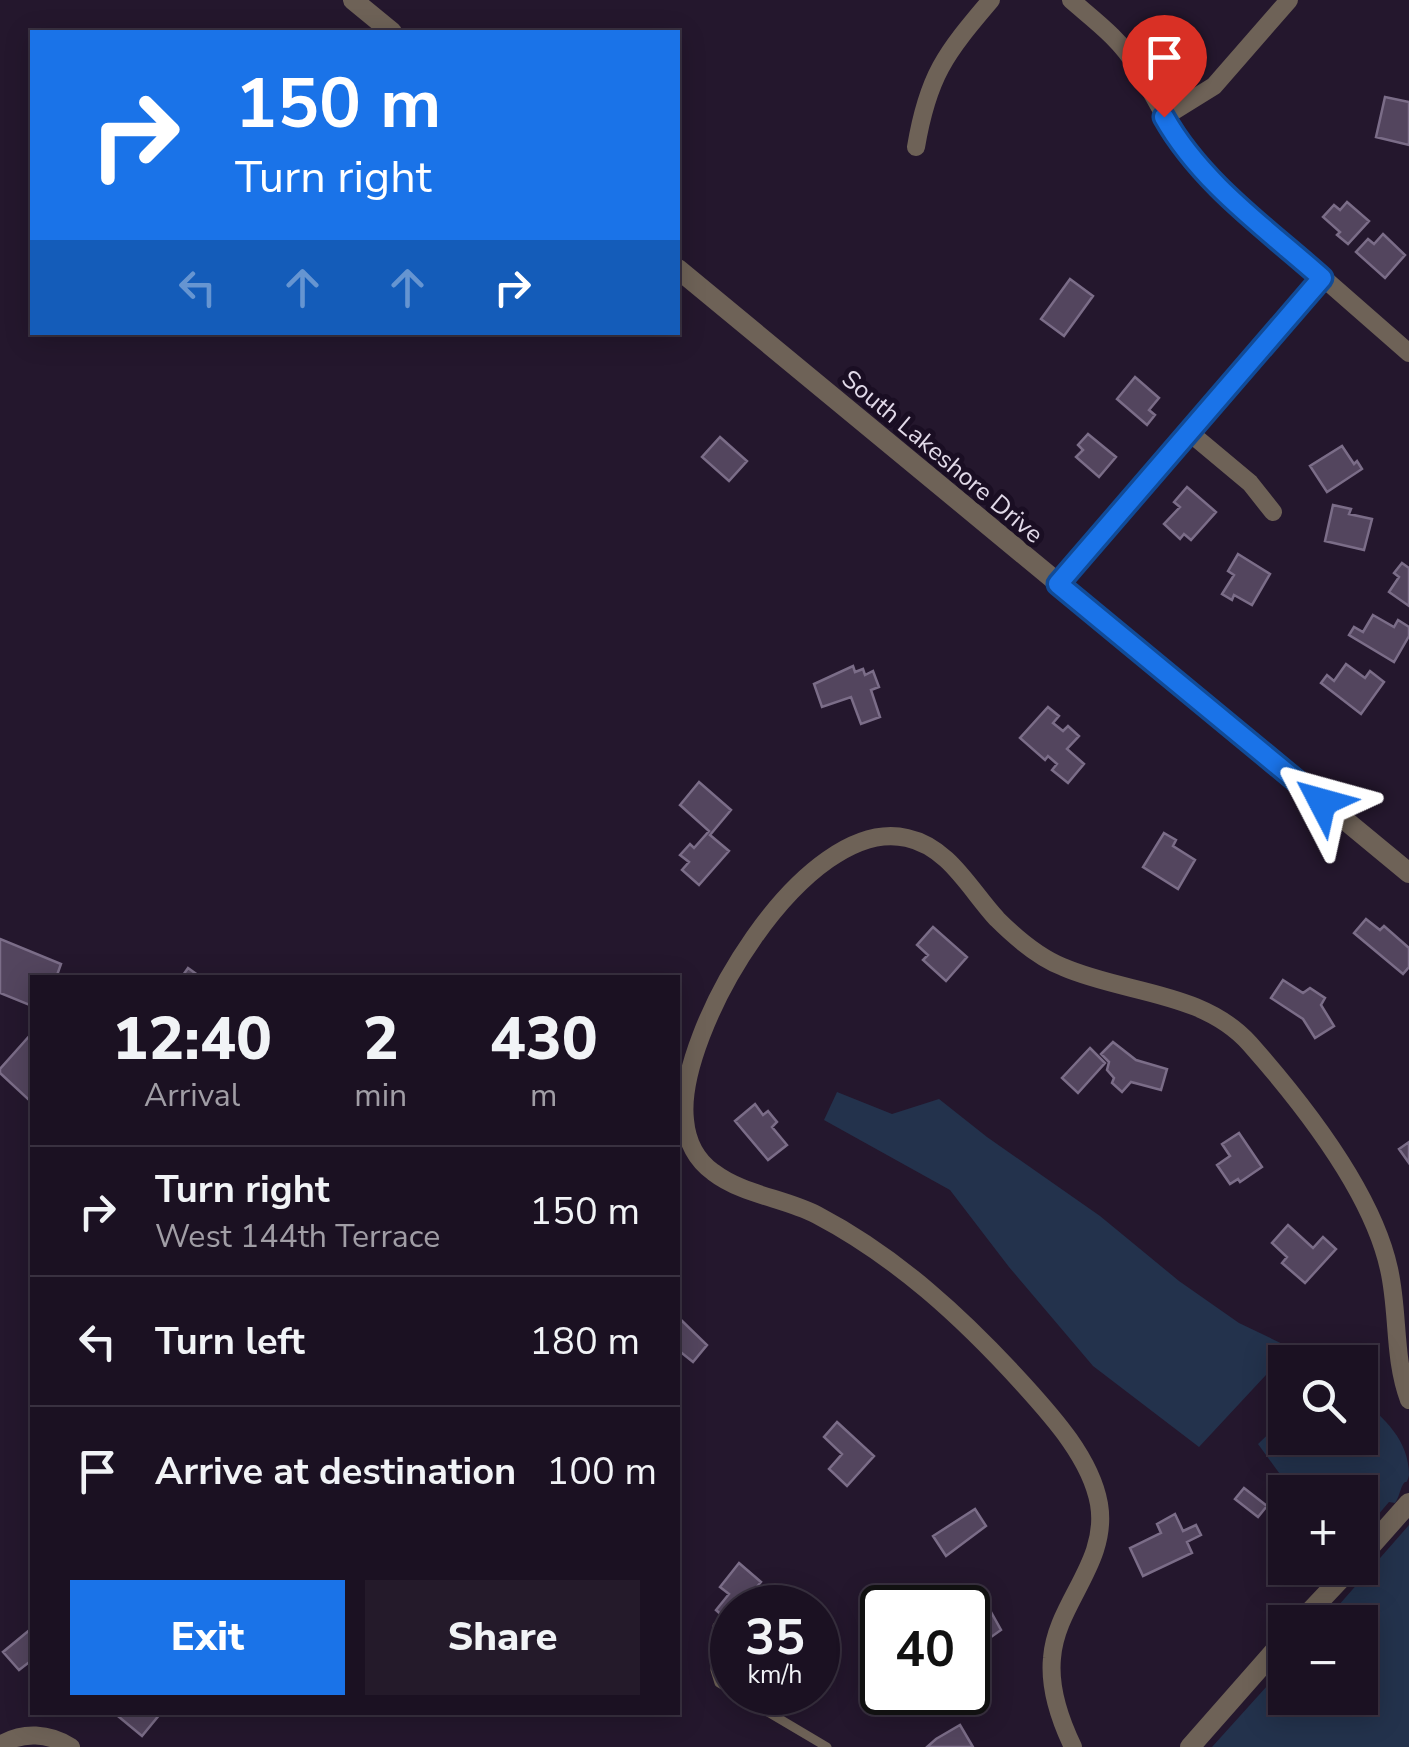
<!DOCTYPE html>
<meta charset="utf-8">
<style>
:root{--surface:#1b1122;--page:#241a2a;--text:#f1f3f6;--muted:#a09da5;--line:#393140;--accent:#1a73e8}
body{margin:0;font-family:"Nunito Sans",sans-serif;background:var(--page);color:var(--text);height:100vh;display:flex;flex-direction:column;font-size:38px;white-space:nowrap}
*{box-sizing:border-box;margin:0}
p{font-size:32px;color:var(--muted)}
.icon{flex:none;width:55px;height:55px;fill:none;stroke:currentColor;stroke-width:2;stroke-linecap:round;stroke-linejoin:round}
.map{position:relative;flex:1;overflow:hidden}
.details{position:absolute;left:30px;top:975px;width:650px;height:740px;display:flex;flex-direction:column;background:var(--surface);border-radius:0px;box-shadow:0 5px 25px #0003,0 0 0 2px var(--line)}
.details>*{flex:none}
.hud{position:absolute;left:30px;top:30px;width:650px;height:305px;border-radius:0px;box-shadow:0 5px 25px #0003,0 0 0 2px var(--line);background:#1a73e8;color:#fff;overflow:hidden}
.tools{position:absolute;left:1268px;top:1345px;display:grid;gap:20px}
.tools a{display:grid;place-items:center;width:110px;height:110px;border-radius:0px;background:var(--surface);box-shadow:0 5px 25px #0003,0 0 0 2px var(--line);font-size:50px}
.speed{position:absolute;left:710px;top:1585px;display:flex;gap:20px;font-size:50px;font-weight:700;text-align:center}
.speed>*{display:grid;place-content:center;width:130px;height:130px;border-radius:50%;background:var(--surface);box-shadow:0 5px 25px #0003,0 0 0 2px var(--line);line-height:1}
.speed small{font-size:25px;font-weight:400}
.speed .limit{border:5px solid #111;border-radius:15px;background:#fff;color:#111}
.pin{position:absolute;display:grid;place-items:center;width:85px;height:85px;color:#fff;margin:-102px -42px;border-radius:50% 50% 50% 0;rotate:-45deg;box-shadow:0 0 10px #0007}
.pin .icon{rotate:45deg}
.me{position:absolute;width:110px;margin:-55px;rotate:309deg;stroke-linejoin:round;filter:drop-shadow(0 0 8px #0008)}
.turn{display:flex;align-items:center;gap:35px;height:210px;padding:0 40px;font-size:45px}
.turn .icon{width:130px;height:130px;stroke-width:2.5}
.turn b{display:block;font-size:70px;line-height:85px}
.lanes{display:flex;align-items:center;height:95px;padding:0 40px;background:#0003;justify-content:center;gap:50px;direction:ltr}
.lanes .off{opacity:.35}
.eta{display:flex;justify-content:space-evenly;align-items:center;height:170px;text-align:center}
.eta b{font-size:60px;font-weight:800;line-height:70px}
.cta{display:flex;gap:20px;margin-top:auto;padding:20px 40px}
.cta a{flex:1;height:115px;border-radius:0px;background:var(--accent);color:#fff;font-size:40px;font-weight:800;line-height:115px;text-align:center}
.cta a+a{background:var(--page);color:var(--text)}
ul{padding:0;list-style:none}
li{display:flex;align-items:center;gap:30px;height:130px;padding:0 40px;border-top:2px solid var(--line)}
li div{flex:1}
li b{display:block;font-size:38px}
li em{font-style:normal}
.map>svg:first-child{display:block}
.water{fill:#23324c}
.building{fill:#53455e;stroke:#7b6d88;stroke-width:2.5}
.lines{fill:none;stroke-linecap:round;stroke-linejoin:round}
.service{stroke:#6e6257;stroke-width:9}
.minor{stroke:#6e6257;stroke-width:18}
.tertiary{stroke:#6e6257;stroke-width:20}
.route-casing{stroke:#114b97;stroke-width:25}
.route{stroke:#1a73e8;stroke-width:18}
.labels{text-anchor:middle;stroke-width:10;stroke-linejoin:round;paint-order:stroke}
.street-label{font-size:25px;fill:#e2dae9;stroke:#1a0e23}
</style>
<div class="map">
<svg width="1409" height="1747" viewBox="0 0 1409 1747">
<rect width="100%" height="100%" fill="#24172d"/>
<path class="water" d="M837 1092 892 1114 939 1099 987 1137 1100 1216 1179 1281 1239 1323 1291 1348 1199 1447 1093 1366 1009 1267 950 1190 824 1120Z
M1360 1398C1384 1418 1409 1440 1409 1475 1406 1488 1406 1476 1401 1489 1399 1494 1398 1499 1395 1503L1389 1502 1360 1536V1492H1293L1258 1444 1285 1418V1438H1360Z
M1409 1525V1747H1212L1285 1666V1698H1360V1622H1324Z"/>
<path class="building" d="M1385 97 1409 102V145L1376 137Z
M1347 202 1369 221 1348 244 1337 235 1340 232 1323 217 1334 205 1340 210Z
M1383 234 1405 255 1385 278 1356 252 1368 239 1374 244Z
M1070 279 1093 296 1064 336 1041 319Z
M1135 377 1159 398 1149 410 1155 415 1147 425 1117 399Z
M1088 434 1116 457 1099 477 1076 457 1083 450 1078 445Z
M720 437 747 461 729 481 702 457Z
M1342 446 1354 464 1357 461 1362 469 1327 492 1310 466Z
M1187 487 1216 512 1191 540 1184 534 1180 539 1164 524 1180 507 1174 502Z
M1333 505 1351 509 1349 514 1372 519 1364 550 1325 541Z
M1238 554 1270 574 1252 605 1234 595 1232 600 1222 594 1234 575 1228 571Z
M1402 563 1409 568V606L1389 592 1399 577 1394 573Z
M1373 615 1394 627 1398 620 1409 627V636L1394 662 1349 635 1354 627 1363 632Z
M1346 664 1365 678 1370 671 1384 682 1361 714 1321 683 1327 675 1334 681Z
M853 666 855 672 863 669 865 675 873 671 879 687 871 690 880 717 861 724 851 697 822 707 814 684Z
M1048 707 1059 716 1053 723 1063 731 1068 726 1079 736 1067 749 1084 764 1068 783 1052 770 1057 764 1048 756 1045 760 1020 738Z
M699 782 731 810 710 835 729 851 699 885 682 870 689 862 680 855 690 844 694 848 709 831 680 805Z
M1164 833 1176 840 1173 846 1195 860 1178 889 1143 867Z
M1366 919 1380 930 1384 926 1409 948V967L1403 974 1354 933Z
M933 927 967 957 946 981 923 960 928 955 917 945Z
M0 939 61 964 56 978H32V1006L0 993Z
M188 968 202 978H181Z
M1283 980 1303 993 1310 988 1325 998 1321 1005 1334 1026 1315 1038 1303 1019 1271 998Z
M32 1033V1096L29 1100 0 1073V1069Z
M1113 1042 1136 1060 1167 1069 1161 1090 1131 1082 1122 1092 1112 1083 1114 1078 1107 1070 1109 1062 1101 1054Z
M1090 1048 1105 1063 1078 1093 1062 1078Z
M755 1104 763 1115 768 1111 777 1122 772 1127 787 1145 768 1160 735 1121Z
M1239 1133 1262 1167 1240 1182 1238 1179 1230 1184 1217 1165 1230 1156 1222 1144Z
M1409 1142V1163L1399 1149Z
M1288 1225 1313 1248 1323 1237 1336 1249 1305 1283 1282 1263 1287 1257 1272 1243Z
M678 1317 707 1345 693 1362 678 1350Z
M837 1422 874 1456 847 1486 829 1469 842 1454 824 1437Z
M1244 1488 1267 1506 1258 1517 1235 1499Z
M975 1509 986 1526 946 1556 933 1536Z
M1175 1514 1183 1531 1196 1525 1201 1535 1187 1542 1192 1553 1143 1576 1130 1548 1161 1533 1157 1524Z
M739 1563 761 1582 739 1608H732V1616L728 1621 716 1610 729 1594 720 1587Z
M986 1603 1001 1630 970 1652 968 1614Z
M32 1628V1660L19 1670 3 1652Z
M882 1641V1671L867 1658Z
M113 1712H158L160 1714 142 1736Z
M960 1725 973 1747H927L936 1739Z"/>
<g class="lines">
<path class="service" d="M717 1626 715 1670 719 1683 827 1747"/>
<path class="minor" d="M1071 0C1094 20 1120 39 1136 66 1161 106 1174 140 1207 176L1409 353
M1164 117 1214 86 1289 0
M916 147C928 76 945 54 991 0
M1189 432 1250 483 1273 512
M1058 584 1322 278
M0 1745C23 1731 49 1733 71 1747
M1073 1747C1060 1720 1049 1689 1052 1658 1056 1603 1109 1563 1099 1504 1091 1459 1053 1417 1023 1384 963 1318 897 1257 817 1215 784 1198 743 1195 713 1172 695 1159 687 1142 685 1120 675 1033 805 814 907 838 949 847 970 890 997 919 1016 938 1038 957 1063 967 1125 994 1203 991 1250 1044 1303 1104 1372 1191 1389 1269 1399 1313 1393 1357 1409 1400"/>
<path class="tertiary" d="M353 0 392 32
M678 269 1409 873
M1360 1558 1409 1503
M1300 1622 1351 1568
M1190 1747 1285 1639"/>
</g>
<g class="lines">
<g class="route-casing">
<path id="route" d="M1164 117C1201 183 1267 229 1322 278L1058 584 1322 802"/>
</g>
<use href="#route" class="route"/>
</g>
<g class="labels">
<g class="street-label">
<text transform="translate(943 456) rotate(40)" y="9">South Lakeshore Drive</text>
</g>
</g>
</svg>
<div class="tools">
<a><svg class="icon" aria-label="search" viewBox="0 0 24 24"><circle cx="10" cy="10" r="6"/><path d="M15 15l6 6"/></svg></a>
<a>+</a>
<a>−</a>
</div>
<div class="speed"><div>35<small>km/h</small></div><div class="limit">40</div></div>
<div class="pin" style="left:1164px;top:117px;background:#d93025"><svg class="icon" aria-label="arrive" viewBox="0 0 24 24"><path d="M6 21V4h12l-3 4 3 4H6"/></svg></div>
<svg class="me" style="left:1322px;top:802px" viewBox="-20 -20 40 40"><path d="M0-17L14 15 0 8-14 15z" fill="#1a73e8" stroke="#fff" stroke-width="4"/></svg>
<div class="hud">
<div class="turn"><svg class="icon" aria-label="right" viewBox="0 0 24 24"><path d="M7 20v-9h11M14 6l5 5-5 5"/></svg><div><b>150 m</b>Turn right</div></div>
<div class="lanes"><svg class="icon off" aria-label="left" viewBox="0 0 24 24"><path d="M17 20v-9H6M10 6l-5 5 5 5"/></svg><svg class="icon off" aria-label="ahead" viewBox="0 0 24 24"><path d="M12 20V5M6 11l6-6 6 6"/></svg><svg class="icon off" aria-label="ahead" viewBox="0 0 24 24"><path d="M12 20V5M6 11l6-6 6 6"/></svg><svg class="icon" aria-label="right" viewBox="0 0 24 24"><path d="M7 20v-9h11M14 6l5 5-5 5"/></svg></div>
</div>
<section class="details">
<div class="eta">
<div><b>12:40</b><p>Arrival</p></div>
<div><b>2</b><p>min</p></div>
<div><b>430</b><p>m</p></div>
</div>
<ul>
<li><svg class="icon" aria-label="right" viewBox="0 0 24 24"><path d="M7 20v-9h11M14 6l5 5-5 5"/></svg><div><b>Turn right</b><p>West 144th Terrace</p></div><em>150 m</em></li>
<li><svg class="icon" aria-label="left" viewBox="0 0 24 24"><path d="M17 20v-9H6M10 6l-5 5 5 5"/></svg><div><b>Turn left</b></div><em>180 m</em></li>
<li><svg class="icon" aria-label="arrive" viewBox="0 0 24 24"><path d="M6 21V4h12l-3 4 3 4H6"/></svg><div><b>Arrive at destination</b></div><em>100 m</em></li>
</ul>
<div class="cta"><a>Exit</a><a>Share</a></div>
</section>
</div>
